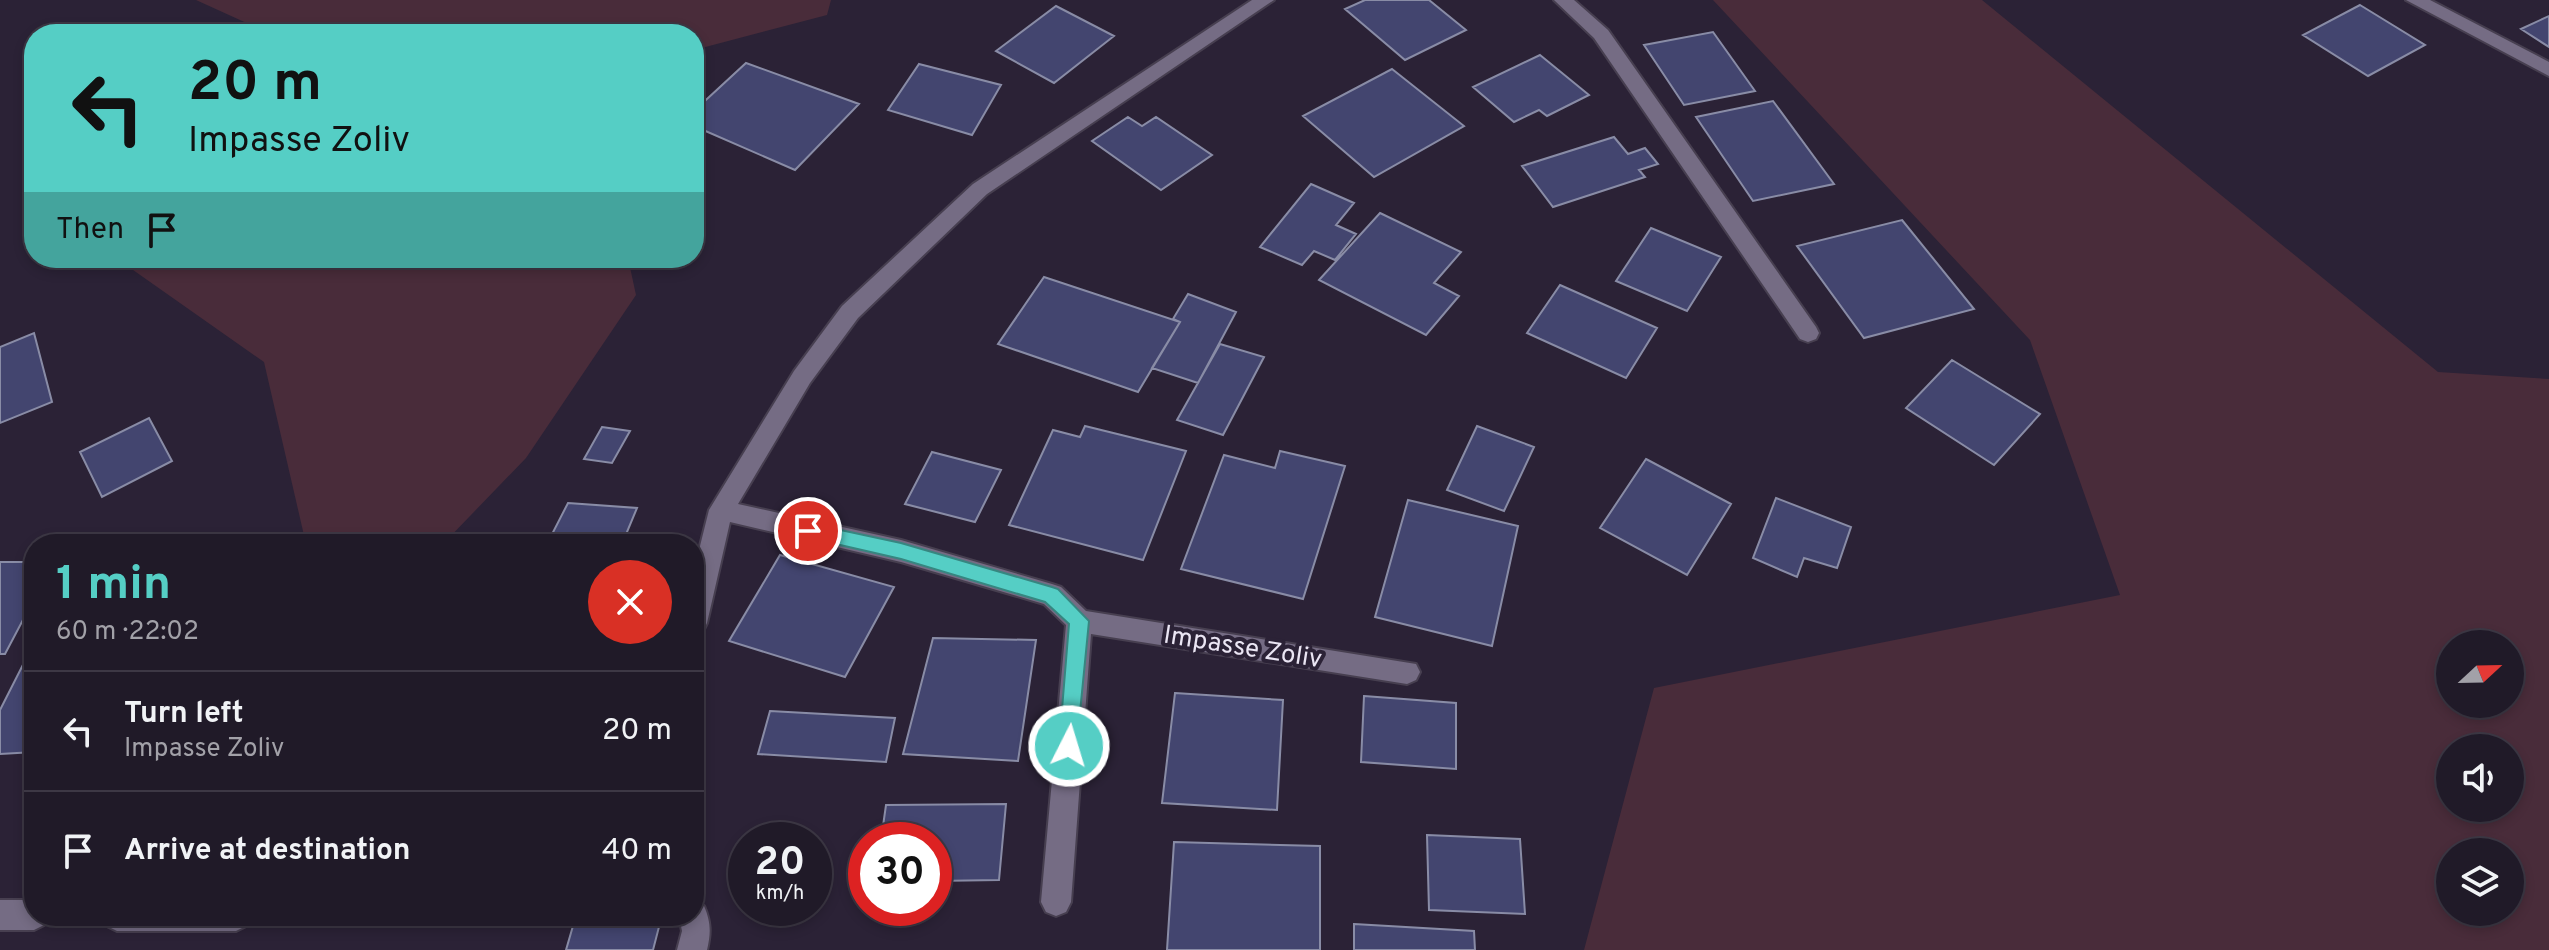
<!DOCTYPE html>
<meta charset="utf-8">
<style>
:root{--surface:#201a28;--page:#282330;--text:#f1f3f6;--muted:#a2a1a8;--line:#3d3845;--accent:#55cec5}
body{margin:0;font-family:Overpass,sans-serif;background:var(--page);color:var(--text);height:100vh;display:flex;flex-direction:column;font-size:30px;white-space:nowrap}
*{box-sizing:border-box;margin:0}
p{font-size:26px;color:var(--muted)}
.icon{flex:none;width:44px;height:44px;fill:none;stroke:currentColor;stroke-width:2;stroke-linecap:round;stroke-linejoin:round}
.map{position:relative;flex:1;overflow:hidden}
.sheet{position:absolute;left:24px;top:534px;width:680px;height:392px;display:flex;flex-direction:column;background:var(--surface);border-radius:32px;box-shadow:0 4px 12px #0003,0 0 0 2px var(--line)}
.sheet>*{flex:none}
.guide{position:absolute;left:24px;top:24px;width:680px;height:244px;border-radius:32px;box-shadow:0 4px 12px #0003,0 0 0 2px var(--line);background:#55cec5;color:#111;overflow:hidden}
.needle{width:52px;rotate:68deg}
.controls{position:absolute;left:2436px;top:630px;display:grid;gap:16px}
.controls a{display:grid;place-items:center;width:88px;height:88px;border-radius:50%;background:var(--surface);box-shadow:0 4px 12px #0003,0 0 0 2px var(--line);font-size:40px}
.speed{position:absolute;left:728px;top:822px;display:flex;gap:16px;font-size:40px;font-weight:700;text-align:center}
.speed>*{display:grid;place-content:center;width:104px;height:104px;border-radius:50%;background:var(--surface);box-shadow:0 4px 12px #0003,0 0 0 2px var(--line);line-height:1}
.speed small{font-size:20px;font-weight:400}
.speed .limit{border:12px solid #d22;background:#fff;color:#111}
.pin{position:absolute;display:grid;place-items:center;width:68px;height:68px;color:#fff;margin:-34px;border:4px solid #fff;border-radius:50%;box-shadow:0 2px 8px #0007}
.me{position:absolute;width:88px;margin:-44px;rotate:5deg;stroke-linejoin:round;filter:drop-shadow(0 0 6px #0008)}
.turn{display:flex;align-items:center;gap:28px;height:168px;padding:0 32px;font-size:36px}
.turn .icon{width:104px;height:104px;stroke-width:2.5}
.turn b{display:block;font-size:56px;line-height:68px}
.then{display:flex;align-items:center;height:76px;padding:0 32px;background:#0003;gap:16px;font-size:30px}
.round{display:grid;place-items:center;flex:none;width:84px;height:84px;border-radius:42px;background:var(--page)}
.head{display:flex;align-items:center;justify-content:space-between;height:136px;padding:0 32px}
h1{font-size:48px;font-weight:700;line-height:60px;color:var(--accent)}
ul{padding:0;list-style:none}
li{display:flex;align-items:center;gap:24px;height:120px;padding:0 32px;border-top:2px solid var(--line)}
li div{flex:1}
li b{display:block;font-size:30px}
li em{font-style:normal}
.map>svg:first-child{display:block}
.green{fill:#492c3a;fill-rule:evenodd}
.building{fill:#43456f;stroke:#898ca6;stroke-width:2}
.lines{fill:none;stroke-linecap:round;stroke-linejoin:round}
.street-casing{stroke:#473f50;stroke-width:4}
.street{fill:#756c84;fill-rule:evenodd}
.route{fill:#55cec5;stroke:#378680;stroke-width:2}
.labels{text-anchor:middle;stroke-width:8;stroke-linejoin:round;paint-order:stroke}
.street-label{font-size:26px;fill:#eae5f3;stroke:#2b2236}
</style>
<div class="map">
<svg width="2549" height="950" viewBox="0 0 2549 950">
<rect width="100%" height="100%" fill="#2b2236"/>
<path class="green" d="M196 0H831L827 15 694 50V34H242L251 25Z
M1713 0H1982L2438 372 2549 379V950H1584L1654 688 2120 595 2030 340ZM2450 644H2510V704H2450ZM2450 748H2510V808H2450ZM2450 852H2510V912H2450Z
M116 258H628L636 295 526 458 443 544H306L264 362Z"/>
<path class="building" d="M1365 0H1429L1466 30 1405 60 1345 9Z
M2360 5 2425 45 2368 76 2303 35Z
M1056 6 1114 36 1054 83 996 51Z
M2549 16V47L2521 29Z
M1713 32 1755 91 1684 105 1644 45Z
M1540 55 1589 95 1547 116 1539 110 1514 122 1473 87Z
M746 63 859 104 795 170 694 126V111Z
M919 64 1001 85 972 135 888 110Z
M1392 69 1464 126 1374 177 1303 116Z
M1773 101 1834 184 1753 201 1696 117Z
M1128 117 1142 126 1156 117 1212 155 1161 190 1092 141Z
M1614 137 1628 154 1645 148 1658 164 1639 170 1645 177 1553 207 1522 166Z
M1311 184 1354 203 1336 225 1356 234 1335 260 1314 251 1302 265 1260 247Z
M1380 213 1461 252 1434 283 1459 296 1426 335 1319 280Z
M1902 220 1974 309 1864 338 1797 246Z
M1651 228 1721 257 1687 311 1616 281Z
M1044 277 1180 322 1138 392 998 344Z
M1560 285 1657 328 1626 378 1527 333Z
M1188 294 1236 312 1198 383 1152 368 1180 322 1173 319Z
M34 333 52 402 0 423V347Z
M1220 344 1264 357 1223 435 1177 420Z
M1952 360 2040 414 1994 465 1906 408Z
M149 418 172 461 102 497 80 452Z
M1085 426 1186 451 1143 560 1009 525 1053 430 1080 437Z
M1477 426 1534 447 1504 511 1447 490Z
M602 427 630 431 612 463 584 459Z
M1280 451 1345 466 1303 599 1181 569 1224 455 1275 468Z
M932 452 1001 470 975 522 905 504Z
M1646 459 1731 504 1687 575 1600 528Z
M1776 498 1851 527 1837 568 1804 558 1797 577 1753 558Z
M1408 500 1518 526 1492 646 1375 617Z
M568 503 637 508 622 544H547Z
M780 555 894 587 845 677 729 641Z
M0 562H34V599L5 654H0Z
M933 638 1036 640 1018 761 903 754Z
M34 643V752L0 754V710Z
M1175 693 1283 700 1277 810 1162 803Z
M1364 696 1456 703V769L1361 762Z
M770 711 895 718 886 762 758 754Z
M1006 804 999 880 934 881V840H881L886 805Z
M1427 835 1520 839 1525 914 1429 910Z
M1174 842 1320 846V950H1167Z
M575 919 660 923 653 950H566Z
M1354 924 1474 931 1475 950H1354Z"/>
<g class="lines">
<g class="street-casing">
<path id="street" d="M1252 0H1274L987 194 858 318 810 383 738 504 901 540 1052 584 1061 587 1086 611 1416 664 1420 672 1416 680 1407 684 1091 634 1071 902 1066 912 1056 916 1046 912 1041 902 1066 625 1044 604 901 562 730 522 707 623 703 631 694 634V570L709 510 794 371 842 306 973 184Z
M1554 0H1574L1608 30 1816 327 1819 333 1816 339 1808 342 1800 339 1594 38Z
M2406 0H2430L2549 62V76Z
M0 900H34V916H48L44 925 34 930H0Z
M694 901 704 906C711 922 711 933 707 950H677L682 931 679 916H694Z
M102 916H251L246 926 236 931H117L107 926Z"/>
</g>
<use href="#street" class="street"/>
</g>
<path class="route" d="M808 523 901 543 1052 587 1058 589 1089 621 1076 753 1069 756 1062 753 1059 746 1069 624 1045 602 901 559 801 536 798 531 801 525Z"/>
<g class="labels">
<g class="street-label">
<text transform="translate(1243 646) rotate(9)" y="9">Impasse Zoliv</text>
</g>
</g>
</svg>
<div class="controls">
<a><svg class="needle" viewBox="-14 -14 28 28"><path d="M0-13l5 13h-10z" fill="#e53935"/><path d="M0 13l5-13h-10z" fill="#a2a1a8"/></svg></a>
<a><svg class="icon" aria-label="sound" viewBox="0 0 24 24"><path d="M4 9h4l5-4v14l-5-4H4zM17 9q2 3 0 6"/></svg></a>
<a><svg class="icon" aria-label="layers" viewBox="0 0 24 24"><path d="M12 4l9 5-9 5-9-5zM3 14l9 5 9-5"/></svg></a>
</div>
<div class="speed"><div>20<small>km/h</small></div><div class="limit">30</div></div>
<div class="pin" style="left:808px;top:531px;background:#d93025"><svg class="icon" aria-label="arrive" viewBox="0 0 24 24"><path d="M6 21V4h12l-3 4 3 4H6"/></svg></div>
<svg class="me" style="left:1069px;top:746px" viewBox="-20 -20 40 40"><circle r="17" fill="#55cec5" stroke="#fff" stroke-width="3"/><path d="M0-11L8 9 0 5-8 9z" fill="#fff"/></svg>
<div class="guide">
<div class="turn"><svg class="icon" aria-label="left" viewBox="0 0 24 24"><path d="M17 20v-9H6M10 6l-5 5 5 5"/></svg><div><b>20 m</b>Impasse Zoliv</div></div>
<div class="then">Then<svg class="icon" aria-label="arrive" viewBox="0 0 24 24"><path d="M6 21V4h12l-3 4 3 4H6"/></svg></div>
</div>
<section class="sheet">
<div class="head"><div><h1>1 min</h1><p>60 m · 22:02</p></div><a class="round" style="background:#d93025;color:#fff"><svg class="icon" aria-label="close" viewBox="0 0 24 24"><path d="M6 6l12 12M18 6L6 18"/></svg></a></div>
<ul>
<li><svg class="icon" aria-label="left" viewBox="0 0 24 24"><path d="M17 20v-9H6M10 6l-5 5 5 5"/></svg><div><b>Turn left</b><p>Impasse Zoliv</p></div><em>20 m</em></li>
<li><svg class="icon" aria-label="arrive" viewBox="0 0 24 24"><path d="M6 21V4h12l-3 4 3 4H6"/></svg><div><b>Arrive at destination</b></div><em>40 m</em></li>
</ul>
</section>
</div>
